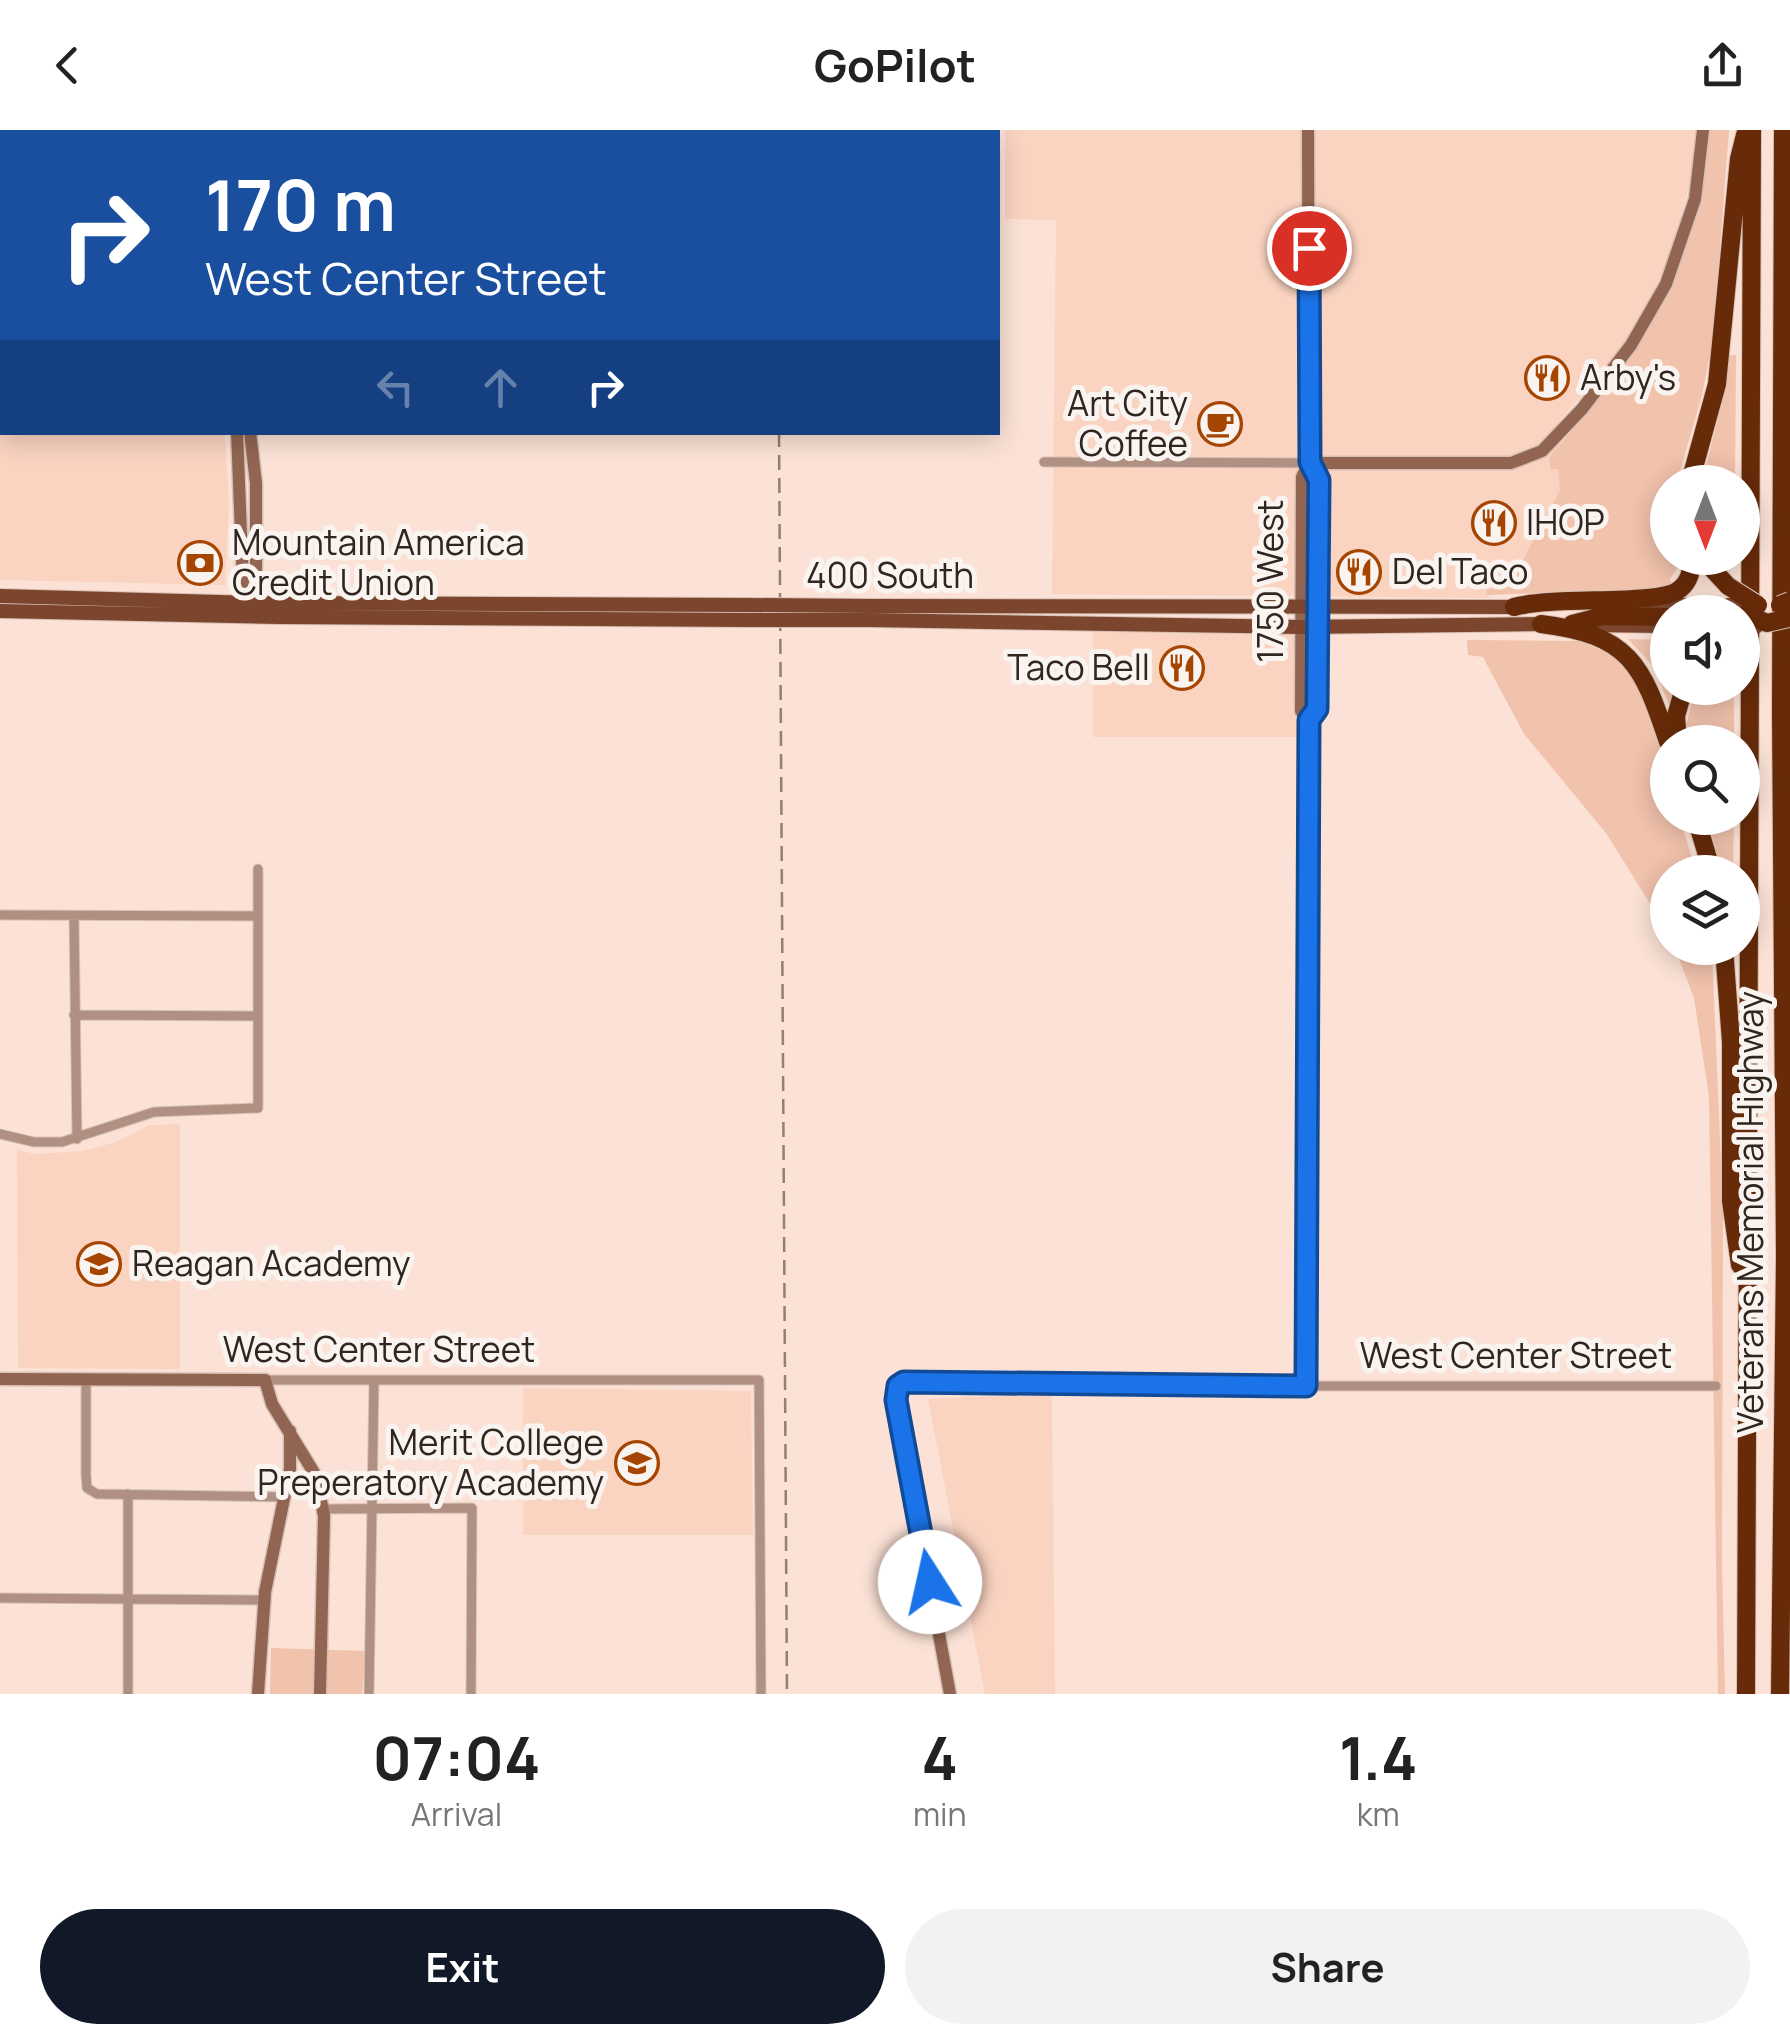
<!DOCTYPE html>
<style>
:root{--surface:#fff;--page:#f2f2f2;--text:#222;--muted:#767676;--accent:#111827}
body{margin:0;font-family:Manrope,sans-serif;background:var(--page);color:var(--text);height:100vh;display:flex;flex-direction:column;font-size:38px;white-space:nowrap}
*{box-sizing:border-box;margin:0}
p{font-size:32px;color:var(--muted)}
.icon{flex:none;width:55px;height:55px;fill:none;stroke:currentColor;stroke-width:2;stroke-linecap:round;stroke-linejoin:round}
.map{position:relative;height:1564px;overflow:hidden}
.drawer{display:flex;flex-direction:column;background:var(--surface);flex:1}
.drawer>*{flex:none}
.hud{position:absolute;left:0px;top:0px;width:1000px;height:305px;box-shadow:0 5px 25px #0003;background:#1a4fa0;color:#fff;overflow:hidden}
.needle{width:65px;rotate:180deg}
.tools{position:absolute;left:1650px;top:335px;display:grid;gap:20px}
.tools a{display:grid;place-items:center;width:110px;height:110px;border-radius:50%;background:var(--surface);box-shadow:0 5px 25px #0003;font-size:50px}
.pin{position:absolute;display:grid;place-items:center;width:85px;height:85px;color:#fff;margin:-42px;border:5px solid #fff;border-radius:50%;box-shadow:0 2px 10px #0007}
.me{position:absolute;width:110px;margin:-55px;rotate:350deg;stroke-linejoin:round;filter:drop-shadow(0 0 8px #0008)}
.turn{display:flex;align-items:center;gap:35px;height:210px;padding:0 40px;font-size:45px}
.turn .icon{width:130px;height:130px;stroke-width:2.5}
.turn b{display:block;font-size:70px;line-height:85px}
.lanes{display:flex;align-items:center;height:95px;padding:0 40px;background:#0003;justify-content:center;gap:50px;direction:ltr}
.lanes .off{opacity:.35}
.eta{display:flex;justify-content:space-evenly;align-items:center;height:170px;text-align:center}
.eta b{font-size:60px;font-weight:700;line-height:70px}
.primary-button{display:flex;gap:20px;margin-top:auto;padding:20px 40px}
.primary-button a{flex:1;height:115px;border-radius:60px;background:var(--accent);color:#fff;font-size:40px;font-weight:700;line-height:115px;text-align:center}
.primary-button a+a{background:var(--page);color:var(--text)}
header{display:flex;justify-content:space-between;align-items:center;height:130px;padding:0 40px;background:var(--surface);font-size:45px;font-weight:700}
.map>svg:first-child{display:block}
.built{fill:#fad3c1}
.green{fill:#f1c2ac}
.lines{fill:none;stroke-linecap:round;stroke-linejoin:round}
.street-casing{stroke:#d7c0b5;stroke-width:11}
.secondary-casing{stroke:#d7c0b5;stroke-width:15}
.primary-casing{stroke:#d7c0b5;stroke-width:16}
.highway-casing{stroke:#d7c0b5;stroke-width:20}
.street{stroke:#af9082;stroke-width:9}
.secondary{stroke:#916551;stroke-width:12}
.primary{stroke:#7b462d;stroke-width:14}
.highway{stroke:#672b09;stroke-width:18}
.rail{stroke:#927f76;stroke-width:2.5;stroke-dasharray:15 8;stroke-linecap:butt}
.primary-bridge-casing{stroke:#d7c0b5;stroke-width:16;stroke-linecap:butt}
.highway-bridge-casing{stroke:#d7c0b5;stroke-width:20;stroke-linecap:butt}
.primary-bridge{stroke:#7b462d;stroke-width:14}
.highway-bridge{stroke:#672b09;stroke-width:18}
.route-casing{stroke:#114b97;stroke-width:25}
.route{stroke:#1a73e8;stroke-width:18}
.labels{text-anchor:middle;stroke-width:10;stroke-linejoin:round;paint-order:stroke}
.poi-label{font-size:35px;fill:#31251f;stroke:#faf4f1;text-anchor:start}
.street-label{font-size:35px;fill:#31251f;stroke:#faf4f1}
</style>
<header><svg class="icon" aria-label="back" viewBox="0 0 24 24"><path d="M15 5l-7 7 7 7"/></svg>GoPilot<svg class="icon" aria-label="share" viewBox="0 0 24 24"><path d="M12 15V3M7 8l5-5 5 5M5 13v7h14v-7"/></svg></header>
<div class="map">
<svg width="1790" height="1564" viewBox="0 0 1790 1564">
<rect width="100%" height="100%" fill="#fce2d6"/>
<path class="built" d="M1005 0H1696L1693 43 1671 121 1650 171 1621 220 1560 290V360L1523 430 1487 468 1052 464 1056 90 1005 89Z
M0 76 2 302 225 303 229 375 225 455 0 450Z
M1093 501 1292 503 1298 511 1299 607H1093Z
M180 994V1239L18 1238 17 1020 35 1024 83 1021 116 1012 150 995Z
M523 1258 751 1261 753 1405H523Z
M1052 1264 1055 1564H985L928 1269Z"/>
<path class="green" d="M1710 0H1729L1713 210 1702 265 1677 352H1668V428H1688L1689 432 1680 434 1670 449 1673 456 1666 458 1487 465 1486 459 1523 430 1560 360 1558 339H1550V326C1646 216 1693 149 1710 0Z
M1729 225H1736L1735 352H1702L1722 273Z
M1628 509 1667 510 1668 558H1674L1669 575 1654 537Z
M1467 510 1580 511 1614 526 1640 551 1667 643 1668 688H1680L1696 742H1668L1667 801 1606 703 1524 604 1483 527 1468 525Z
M1695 558H1734V612H1688L1686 596Z
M1707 688H1734L1733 742H1722Z
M1675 818H1712L1723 1084 1722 1435 1725 1564H1718L1709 966 1694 868Z
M271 1518 366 1521 362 1564H270Z"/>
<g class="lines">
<g class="street-casing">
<path id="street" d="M1044 332 1309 333
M0 785 258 786
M74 787 77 1009
M74 885 258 886
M0 1004 34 1012H62L154 982 258 978V739
M86 1249V1345L87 1358 97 1364 285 1367
M265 1250H759L761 1564
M1306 1256H1716
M322 1379 472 1378 471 1564
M0 1468 264 1470
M128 1564V1364
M369 1564 374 1250"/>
</g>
<g class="secondary-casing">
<path id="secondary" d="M242 0V2
M1308 0 1309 333 1302 347 1301 581 1309 590
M237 302 244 480
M250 302 256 353V479
M1309 333H1511L1542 321 1582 279 1631 215 1666 154 1695 69 1703 0
M0 1249 265 1250 272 1274 316 1346 324 1386 320 1564
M258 1564 265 1462 290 1339V1301
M950 1564 896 1270 898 1256 910 1252 1306 1256 1309 590 1317 579 1319 350 1309 333"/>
</g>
<g class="primary-casing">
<path id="primary" d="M0 466 256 473 748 475
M1644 475H1718
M871 476 1523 477
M0 481 280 487 750 490
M870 490 1300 497 1547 494
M1588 495 1668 496"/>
</g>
<g class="highway-casing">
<path id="highway" d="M1690 352 1717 254 1739 29 1745 5
M1702 428 1728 456
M1708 475 1740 482
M1514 477C1553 466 1655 475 1677 461 1689 454 1692 441 1692 428
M1541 494C1630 505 1642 534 1668 612
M1572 494 1603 486 1668 487
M1678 612 1676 586 1684 558
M1696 688 1712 742
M1724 818 1731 912V1071L1740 1135
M1746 1564 1752 0
M1780 1564 1785 1126 1781 582 1783 0"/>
</g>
<use href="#street" class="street"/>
<use href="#secondary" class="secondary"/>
<use href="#primary" class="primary"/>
<use href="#highway" class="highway"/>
<path class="rail" d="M779 0V2
M779 302 787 1564"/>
<g class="primary-bridge-casing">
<path id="primary-bridge" d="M748 475 871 476
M1728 475H1757
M750 490H870
M1742 497H1756"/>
</g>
<g class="highway-bridge-casing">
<path id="highway-bridge" d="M1728 456 1758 475
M1780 475 1790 471
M1746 484 1767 493 1789 488"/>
</g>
<use href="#primary-bridge" class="primary-bridge"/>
<use href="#highway-bridge" class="highway-bridge"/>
</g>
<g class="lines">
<g class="route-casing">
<path id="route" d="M930 1452 896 1270 898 1256 904 1252 1306 1256 1309 590 1317 579 1319 350 1310 332 1309 118"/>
</g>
<use href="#route" class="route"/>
</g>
<defs>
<g id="restaurant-ring" transform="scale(2.25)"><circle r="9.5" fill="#faf4f1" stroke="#a64401" stroke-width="1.5"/><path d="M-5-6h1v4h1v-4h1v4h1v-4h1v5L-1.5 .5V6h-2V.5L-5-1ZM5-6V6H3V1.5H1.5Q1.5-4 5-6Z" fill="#a64401"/></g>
<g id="cafe-ring" transform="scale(2.25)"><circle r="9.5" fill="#faf4f1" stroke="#a64401" stroke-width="1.5"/><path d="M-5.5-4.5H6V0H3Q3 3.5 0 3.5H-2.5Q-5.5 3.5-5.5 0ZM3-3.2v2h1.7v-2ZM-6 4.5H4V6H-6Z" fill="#a64401"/></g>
<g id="bank-ring" transform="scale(2.25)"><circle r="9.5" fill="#faf4f1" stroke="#a64401" stroke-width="1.5"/><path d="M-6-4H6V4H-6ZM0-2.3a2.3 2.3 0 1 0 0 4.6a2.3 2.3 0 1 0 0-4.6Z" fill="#a64401"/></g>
<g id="school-ring" transform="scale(2.25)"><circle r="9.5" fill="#faf4f1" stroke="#a64401" stroke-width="1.5"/><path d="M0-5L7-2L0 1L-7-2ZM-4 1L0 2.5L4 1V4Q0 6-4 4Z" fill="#a64401"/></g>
</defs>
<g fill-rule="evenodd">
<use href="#restaurant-ring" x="1547" y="248"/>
<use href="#cafe-ring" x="1220" y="294"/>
<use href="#restaurant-ring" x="1494" y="393"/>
<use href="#bank-ring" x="200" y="433"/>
<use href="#restaurant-ring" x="1359" y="442"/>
<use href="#restaurant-ring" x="1182" y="538"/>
<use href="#school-ring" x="99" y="1134"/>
<use href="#school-ring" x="637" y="1333"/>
</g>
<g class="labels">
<g class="poi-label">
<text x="1580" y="260">Arby's</text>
<text x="1188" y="286" text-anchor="end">Art City<tspan x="1188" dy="40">Coffee</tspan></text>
<text x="1526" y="405">IHOP</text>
<text x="232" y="425">Mountain America<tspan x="232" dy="40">Credit Union</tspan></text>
<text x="1392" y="454">Del Taco</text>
<text x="1150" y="550" text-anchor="end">Taco Bell</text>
<text x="132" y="1146">Reagan Academy</text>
<text x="604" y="1325" text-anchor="end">Merit College<tspan x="604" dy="40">Preperatory Academy</tspan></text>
</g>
<g class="street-label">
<text x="890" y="458">400 South</text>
<text transform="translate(1271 451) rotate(-90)" y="12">1750 West</text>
<text transform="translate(1751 1082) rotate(-90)" y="12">Veterans Memorial Highway</text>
<text x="379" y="1232">West Center Street</text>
<text x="1516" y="1238">West Center Street</text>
</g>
</g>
</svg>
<div class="tools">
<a><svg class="needle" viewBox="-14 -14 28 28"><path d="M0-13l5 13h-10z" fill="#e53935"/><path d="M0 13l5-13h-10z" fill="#767676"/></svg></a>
<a><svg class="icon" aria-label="sound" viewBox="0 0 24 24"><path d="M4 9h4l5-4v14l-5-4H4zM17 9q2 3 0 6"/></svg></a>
<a><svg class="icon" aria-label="search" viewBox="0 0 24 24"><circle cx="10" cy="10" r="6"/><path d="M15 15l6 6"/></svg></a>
<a><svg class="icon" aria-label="layers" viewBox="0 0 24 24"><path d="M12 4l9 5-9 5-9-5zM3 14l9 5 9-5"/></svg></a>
</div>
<div class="pin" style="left:1309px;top:118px;background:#d93025"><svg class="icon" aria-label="arrive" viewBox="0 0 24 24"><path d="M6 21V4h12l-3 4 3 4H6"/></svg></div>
<svg class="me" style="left:930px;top:1452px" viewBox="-20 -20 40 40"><circle r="19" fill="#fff"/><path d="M0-13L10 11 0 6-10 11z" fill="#1a73e8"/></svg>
<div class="hud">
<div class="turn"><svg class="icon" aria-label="right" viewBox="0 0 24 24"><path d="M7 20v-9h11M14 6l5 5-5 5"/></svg><div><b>170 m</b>West Center Street</div></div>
<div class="lanes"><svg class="icon off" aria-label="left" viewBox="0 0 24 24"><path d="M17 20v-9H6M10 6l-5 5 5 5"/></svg><svg class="icon off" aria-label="ahead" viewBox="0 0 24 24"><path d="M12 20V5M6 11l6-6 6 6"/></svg><svg class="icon" aria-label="right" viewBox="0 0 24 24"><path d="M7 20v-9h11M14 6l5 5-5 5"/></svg></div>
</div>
</div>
<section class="drawer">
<div class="eta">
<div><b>07:04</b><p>Arrival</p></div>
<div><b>4</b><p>min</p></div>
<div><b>1.4</b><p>km</p></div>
</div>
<div class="primary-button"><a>Exit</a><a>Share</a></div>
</section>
